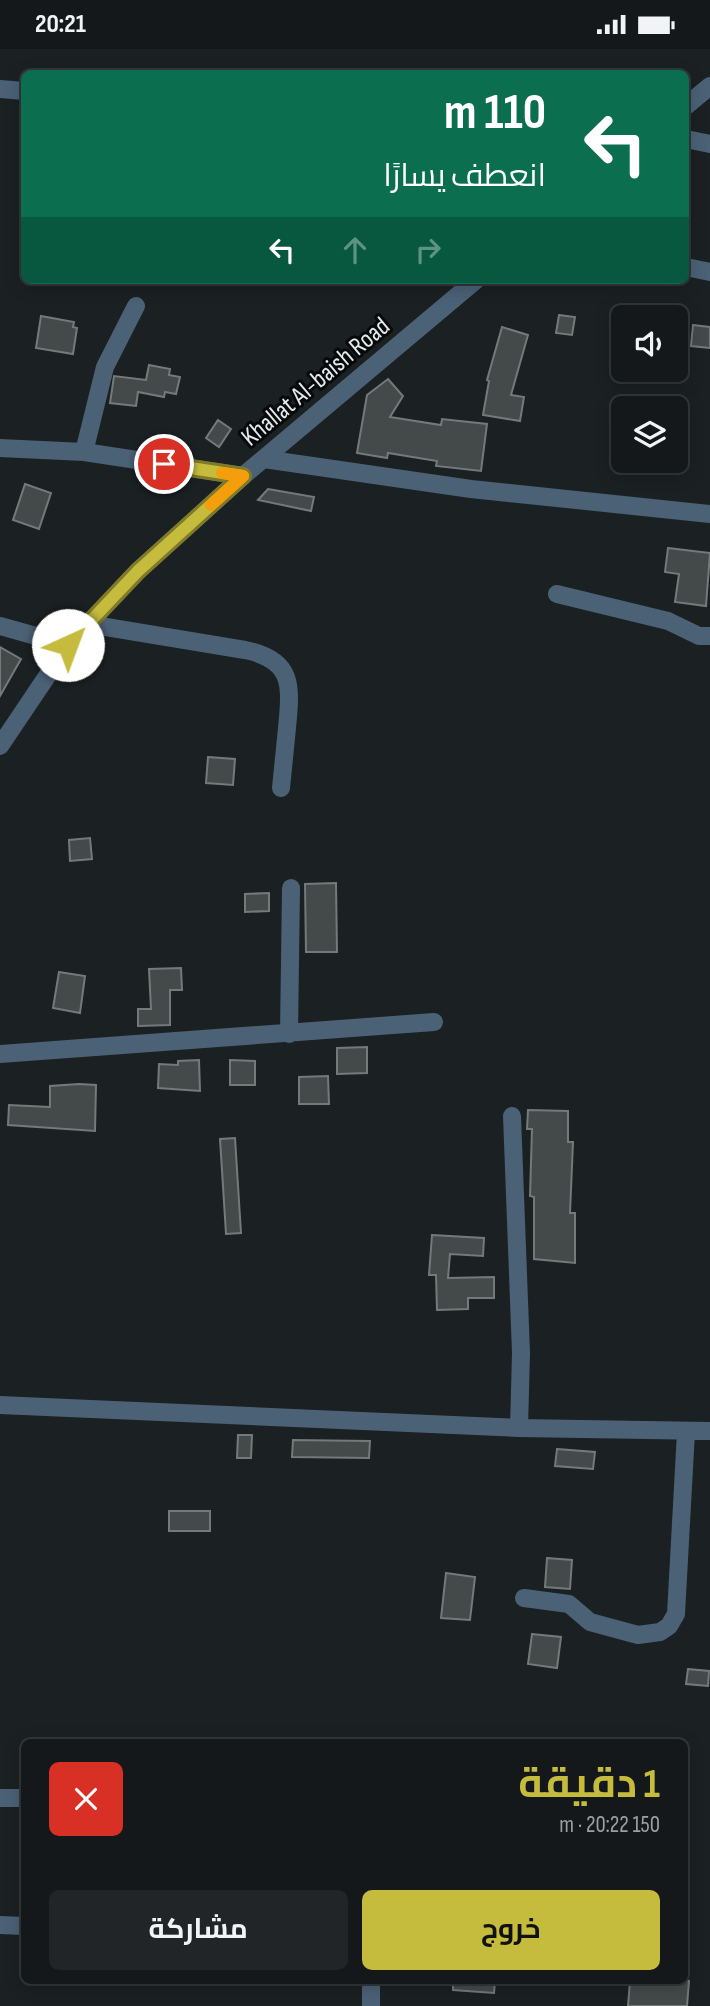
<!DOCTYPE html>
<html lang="ar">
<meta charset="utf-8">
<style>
:root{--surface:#14181a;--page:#212527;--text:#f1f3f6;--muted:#9da0a2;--line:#333739;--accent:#c5bc3d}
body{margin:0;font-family:"Sofia Sans Condensed",Cairo,sans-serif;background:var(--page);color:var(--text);direction:rtl;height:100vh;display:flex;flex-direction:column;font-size:26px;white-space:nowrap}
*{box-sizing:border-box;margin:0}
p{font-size:23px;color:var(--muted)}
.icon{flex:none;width:38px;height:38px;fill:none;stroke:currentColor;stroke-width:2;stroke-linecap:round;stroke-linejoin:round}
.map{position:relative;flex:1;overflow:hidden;direction:ltr}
.details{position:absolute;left:21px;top:1690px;width:667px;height:245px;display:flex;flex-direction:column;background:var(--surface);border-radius:10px;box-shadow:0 4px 18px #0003,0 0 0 2px var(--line);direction:rtl}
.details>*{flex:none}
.guide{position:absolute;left:21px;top:21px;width:668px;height:214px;border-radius:10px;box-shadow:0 4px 18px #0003,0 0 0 2px var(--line);direction:rtl;background:#0b6e4f;color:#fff;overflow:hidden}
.controls{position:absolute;left:611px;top:256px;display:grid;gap:14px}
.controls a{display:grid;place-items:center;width:77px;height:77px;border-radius:10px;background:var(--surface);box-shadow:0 4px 18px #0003,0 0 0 2px var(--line);font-size:35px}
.pin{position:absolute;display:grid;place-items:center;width:60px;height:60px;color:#fff;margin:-30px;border:4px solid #fff;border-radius:50%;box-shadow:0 2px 7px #0007}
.me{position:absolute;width:77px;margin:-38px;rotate:43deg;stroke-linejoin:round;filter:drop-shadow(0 0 5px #0008)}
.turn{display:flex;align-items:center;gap:24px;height:147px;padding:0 28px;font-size:32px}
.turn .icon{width:91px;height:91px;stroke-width:2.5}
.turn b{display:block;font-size:49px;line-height:60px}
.lanes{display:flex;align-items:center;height:66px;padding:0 28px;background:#0003;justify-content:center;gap:35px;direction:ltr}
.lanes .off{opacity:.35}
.round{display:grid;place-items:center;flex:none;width:74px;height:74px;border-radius:10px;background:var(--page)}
.head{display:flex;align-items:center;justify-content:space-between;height:119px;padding:0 28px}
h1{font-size:42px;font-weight:700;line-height:52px;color:var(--accent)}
.cta{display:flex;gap:14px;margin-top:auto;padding:14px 28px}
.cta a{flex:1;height:80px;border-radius:10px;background:var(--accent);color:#111;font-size:28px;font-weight:700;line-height:80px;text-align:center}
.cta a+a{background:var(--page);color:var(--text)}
.status{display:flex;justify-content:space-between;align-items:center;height:49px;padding:0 35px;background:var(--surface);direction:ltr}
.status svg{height:19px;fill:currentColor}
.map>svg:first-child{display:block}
.building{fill:#444a4a;stroke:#737a7a;stroke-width:2}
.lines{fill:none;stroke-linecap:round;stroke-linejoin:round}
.minor{stroke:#4b6176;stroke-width:18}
.tertiary{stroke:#4b6176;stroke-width:18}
.route-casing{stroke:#807a28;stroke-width:18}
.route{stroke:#c5bc3d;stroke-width:12}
.slow{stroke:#f59e0b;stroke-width:12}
.labels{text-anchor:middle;stroke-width:6;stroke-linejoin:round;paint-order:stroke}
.street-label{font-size:26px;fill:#e7eaec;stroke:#07090a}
</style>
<div class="status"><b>20:21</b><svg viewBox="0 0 49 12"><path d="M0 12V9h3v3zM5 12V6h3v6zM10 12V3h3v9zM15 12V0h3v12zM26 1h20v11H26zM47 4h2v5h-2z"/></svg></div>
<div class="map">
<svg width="710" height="1957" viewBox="0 0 710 1957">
<rect width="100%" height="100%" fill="#1b2022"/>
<path class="building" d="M559 266 575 268 572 286 556 284Z
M41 267 74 273 73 278 77 279 73 305 36 299Z
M693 276 710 278V299L691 297Z
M502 278 528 286 511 346 524 348 520 372 483 366 489 332 487 331Z
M149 316 170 320 169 326 180 328 176 345 165 343 164 348 138 343 136 357 110 354 114 327 146 331Z
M388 330 403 347 390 368 441 376 442 370 487 375 481 422 436 417 437 412 388 404 387 409 357 404 367 346Z
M218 371 231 380 219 398 206 389Z
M25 435 51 444 39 480 13 471Z
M268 440 314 448 311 462 258 451Z
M668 499 710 504 706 557 675 553 679 525 665 523Z
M0 598 21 610 0 647Z
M208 708 235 710 233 736 206 734Z
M90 789 92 810 70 812 69 791Z
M336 834 337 903H306L305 835Z
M269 844V862L245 863V845Z
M181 919 182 941H170V976L138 977V960H151L149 920Z
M59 923 85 927 80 964 53 959Z
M367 998V1024L337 1025V999Z
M199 1011 200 1042 158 1039 159 1015 178 1016V1012Z
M230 1011 255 1012V1036H230Z
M328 1027 329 1055H299V1028Z
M79 1035 96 1036 95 1082 8 1076 9 1056 50 1058V1037Z
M528 1061 568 1062V1093H573L570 1164H575V1214L534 1210V1148L530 1147 532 1080H527Z
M235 1089 241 1184 226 1185 220 1090Z
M432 1186 484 1189 483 1207 450 1205 448 1229 494 1228V1249H468V1260L437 1261 436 1226H429Z
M238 1386H252L251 1409H237Z
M293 1391 370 1392 369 1409 292 1408Z
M557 1400 595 1403 593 1420 555 1417Z
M169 1462H210V1482H169Z
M547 1509 572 1511 570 1540 545 1538Z
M446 1524 475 1528 470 1571 441 1569Z
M532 1585 561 1588 557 1619 528 1615Z
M688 1620 709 1622 708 1637 686 1635Z
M453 1932H495L494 1944 453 1941Z
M630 1932H689L687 1957H628Z"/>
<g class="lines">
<path class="minor" d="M0 40 24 42
M686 90 710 95
M686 218 710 223
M0 399 84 403 243 427
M84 403 105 318 136 257
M264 410 471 440 710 465
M557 545 668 572 699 587H710
M88 575 245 601C294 611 291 637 287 679 285 699 283 719 281 739
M0 577 68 596
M289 985 291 839
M0 1005 434 973
M512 1067 521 1304 519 1379
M0 1356 519 1379 710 1382
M524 1549 569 1555 590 1573 638 1586 660 1583 669 1577 676 1565 686 1383
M0 1749H24
M0 1876 24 1877
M371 1957V1932"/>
<path class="tertiary" d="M686 57 710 37
M0 697 68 596 138 522 243 427 476 231"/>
</g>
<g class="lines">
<g class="route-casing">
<path id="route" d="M68 596 138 522 243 427 164 415"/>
</g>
<use href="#route" class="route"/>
<path class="slow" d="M211 456 243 427 222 424"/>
</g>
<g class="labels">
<g class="street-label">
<text transform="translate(315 332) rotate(-40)" y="9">Khallat Al-baish Road</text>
</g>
</g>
</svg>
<div class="controls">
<a><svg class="icon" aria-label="sound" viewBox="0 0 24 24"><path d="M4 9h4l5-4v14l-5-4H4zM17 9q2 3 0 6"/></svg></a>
<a><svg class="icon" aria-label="layers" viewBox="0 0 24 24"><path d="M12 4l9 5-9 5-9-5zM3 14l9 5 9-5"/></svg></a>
</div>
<div class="pin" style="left:164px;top:415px;background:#d93025"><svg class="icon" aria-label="arrive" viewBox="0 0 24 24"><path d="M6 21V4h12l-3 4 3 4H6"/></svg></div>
<svg class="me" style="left:68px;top:596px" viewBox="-20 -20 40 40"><circle r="19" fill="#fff"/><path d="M0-13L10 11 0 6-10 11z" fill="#c5bc3d"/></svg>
<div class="guide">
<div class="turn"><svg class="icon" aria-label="left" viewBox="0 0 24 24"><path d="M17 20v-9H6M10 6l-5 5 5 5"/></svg><div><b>110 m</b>انعطف يسارًا</div></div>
<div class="lanes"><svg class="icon" aria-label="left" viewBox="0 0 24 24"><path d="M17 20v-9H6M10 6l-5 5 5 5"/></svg><svg class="icon off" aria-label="ahead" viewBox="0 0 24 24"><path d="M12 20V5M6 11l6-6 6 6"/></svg><svg class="icon off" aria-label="right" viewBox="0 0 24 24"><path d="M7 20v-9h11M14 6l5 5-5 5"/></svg></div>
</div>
<section class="details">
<div class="head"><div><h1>1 دقيقة</h1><p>150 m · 20:22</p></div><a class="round" style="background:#d93025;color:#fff"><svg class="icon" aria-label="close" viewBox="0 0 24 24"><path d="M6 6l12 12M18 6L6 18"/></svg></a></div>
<div class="cta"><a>خروج</a><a>مشاركة</a></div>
</section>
</div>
